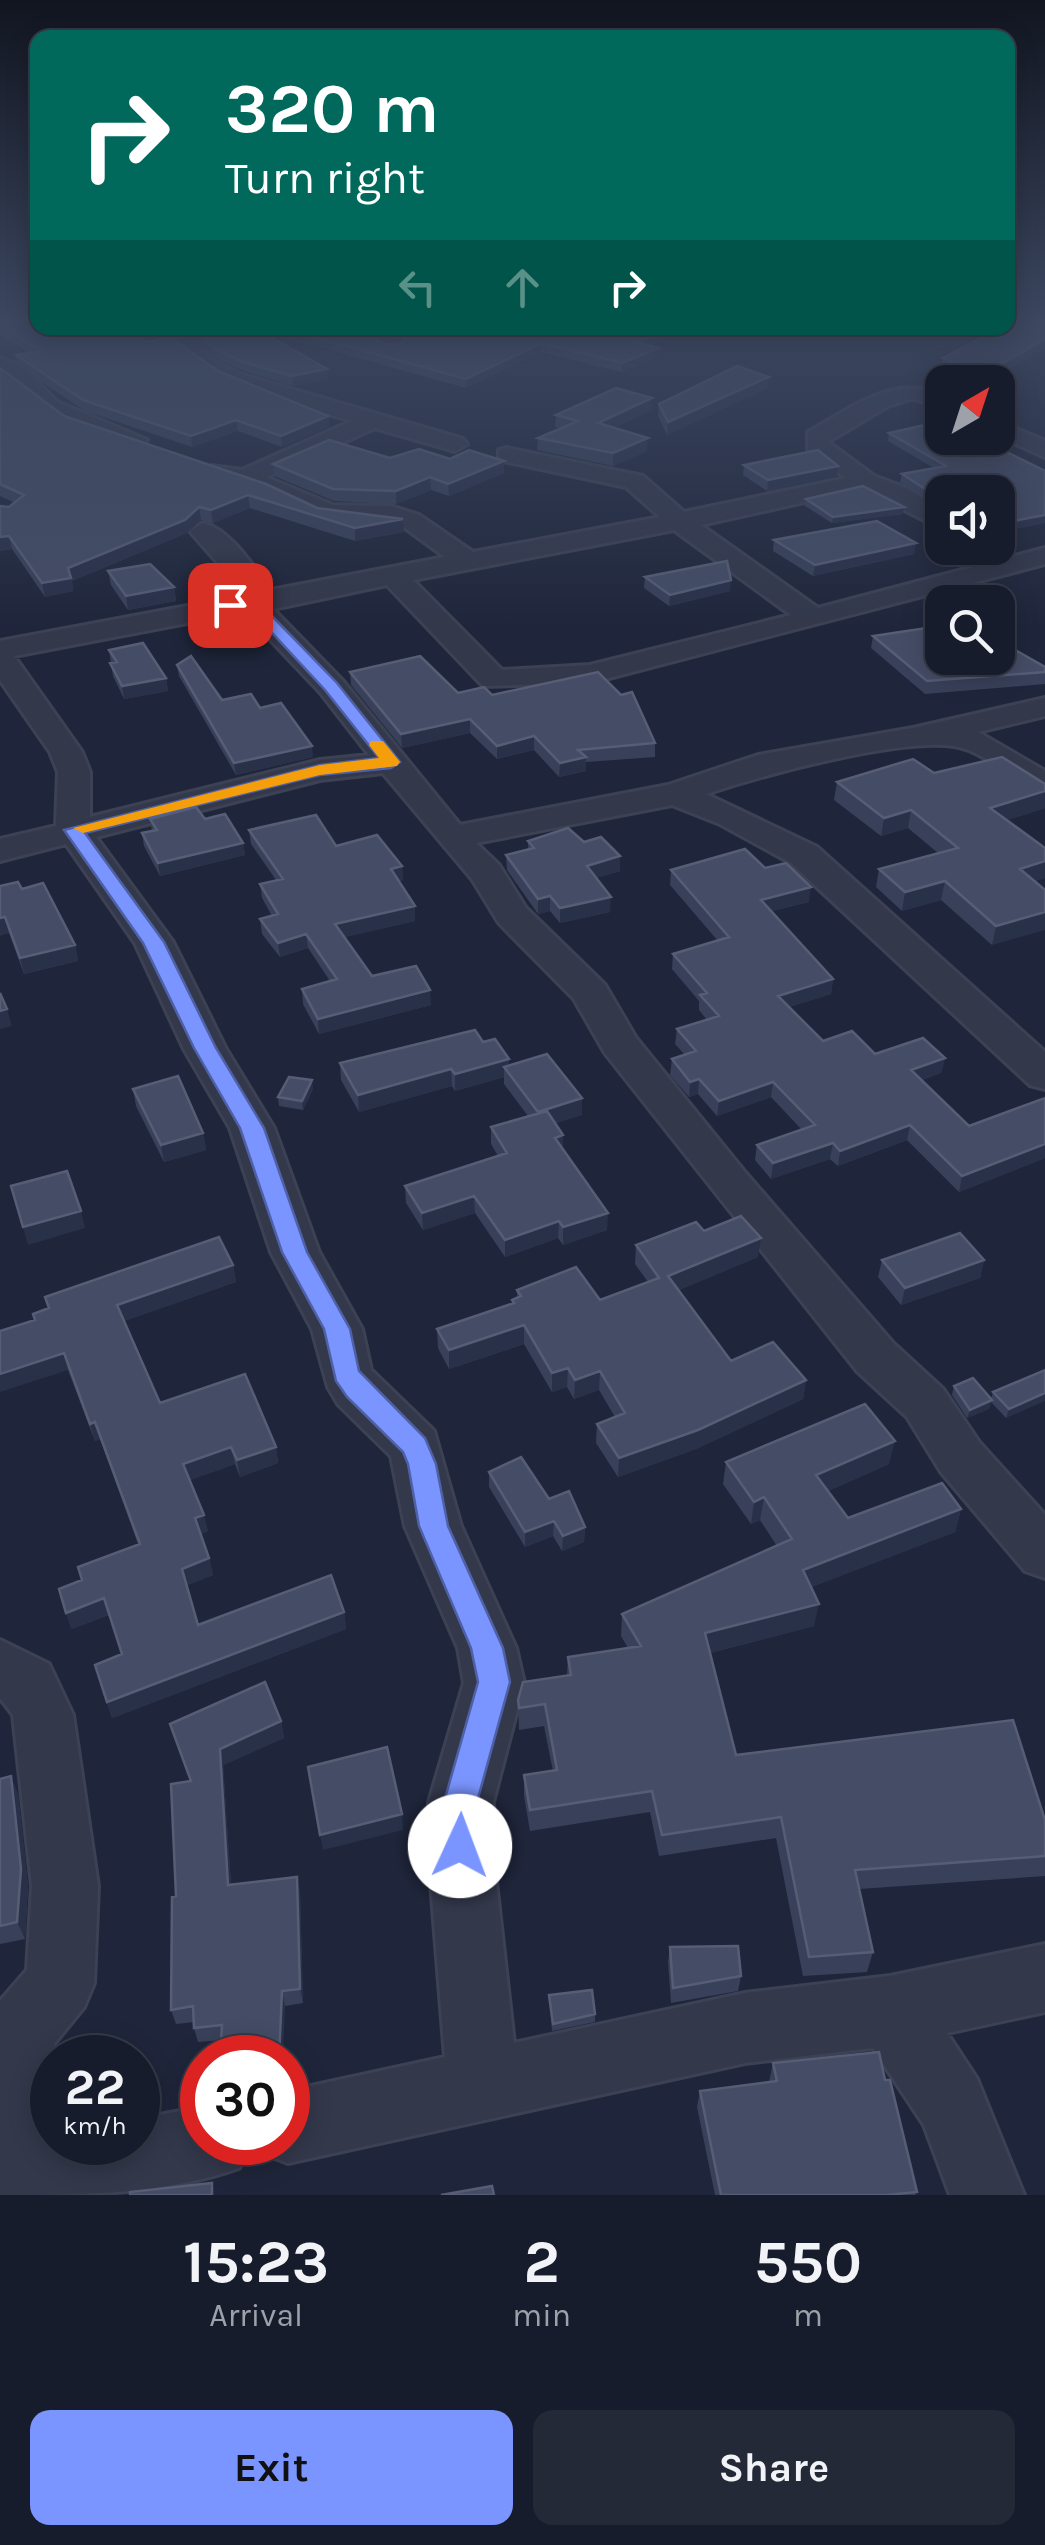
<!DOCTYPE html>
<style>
:root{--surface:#171c2c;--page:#242938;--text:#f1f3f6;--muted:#9ea1a9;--line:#363a48;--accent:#7a95ff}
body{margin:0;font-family:Karla,sans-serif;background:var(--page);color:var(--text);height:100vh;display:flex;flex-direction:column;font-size:38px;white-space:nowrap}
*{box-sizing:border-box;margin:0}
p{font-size:32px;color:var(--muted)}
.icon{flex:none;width:55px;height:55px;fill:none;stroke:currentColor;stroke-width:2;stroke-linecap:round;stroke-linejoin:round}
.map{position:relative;height:2195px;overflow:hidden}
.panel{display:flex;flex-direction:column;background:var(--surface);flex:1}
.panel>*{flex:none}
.top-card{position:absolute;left:30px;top:30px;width:985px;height:305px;border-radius:20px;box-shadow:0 5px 25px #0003,0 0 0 2px var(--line);background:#00695c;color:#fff;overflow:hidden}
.needle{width:65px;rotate:39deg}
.controls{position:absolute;left:925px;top:365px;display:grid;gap:20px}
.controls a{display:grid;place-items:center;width:90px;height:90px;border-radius:20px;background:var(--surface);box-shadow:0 5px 25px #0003,0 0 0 2px var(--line);font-size:50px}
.speed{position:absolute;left:30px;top:2035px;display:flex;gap:20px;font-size:50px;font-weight:700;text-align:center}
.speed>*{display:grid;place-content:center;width:130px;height:130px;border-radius:50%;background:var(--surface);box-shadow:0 5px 25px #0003,0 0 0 2px var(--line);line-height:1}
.speed small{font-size:25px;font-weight:400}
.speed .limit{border:15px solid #d22;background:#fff;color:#111}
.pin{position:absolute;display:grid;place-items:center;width:85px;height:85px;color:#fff;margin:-42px;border-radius:20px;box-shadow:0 5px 15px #0006}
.me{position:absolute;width:110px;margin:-55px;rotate:2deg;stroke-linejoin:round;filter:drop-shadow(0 0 8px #0008)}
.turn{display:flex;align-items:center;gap:35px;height:210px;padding:0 30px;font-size:45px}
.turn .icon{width:130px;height:130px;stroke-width:2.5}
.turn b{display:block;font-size:70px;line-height:85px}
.lanes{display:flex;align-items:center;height:95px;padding:0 30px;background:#0003;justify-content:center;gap:50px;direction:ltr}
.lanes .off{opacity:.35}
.eta{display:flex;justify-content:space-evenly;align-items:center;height:170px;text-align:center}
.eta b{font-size:60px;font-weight:700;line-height:70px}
.primary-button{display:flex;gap:20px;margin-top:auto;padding:20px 30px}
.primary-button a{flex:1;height:115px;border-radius:20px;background:var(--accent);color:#111;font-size:40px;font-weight:700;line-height:115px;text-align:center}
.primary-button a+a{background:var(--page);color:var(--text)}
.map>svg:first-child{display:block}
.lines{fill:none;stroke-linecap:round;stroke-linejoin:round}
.minor-casing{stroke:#3c4154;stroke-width:6}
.minor{fill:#33384b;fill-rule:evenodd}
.wall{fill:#39415a}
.shaded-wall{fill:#293149}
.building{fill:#454d66;stroke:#565d75;stroke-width:2.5}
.route{fill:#7a95ff;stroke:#4f61a6;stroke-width:2.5}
.slow{fill:#f59e0b}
</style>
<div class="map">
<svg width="1045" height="2195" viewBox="0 0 1045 2195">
<rect width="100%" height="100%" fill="#1f263b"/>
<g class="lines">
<g class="minor-casing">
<path id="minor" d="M158 328H179L213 361 243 375 463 439 467 444 455 451 375 428 266 477 333 505 391 506 419 515 473 552 660 517 626 487 499 460V450L507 448 643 476 684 512 846 478 808 449V432C850 409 895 373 942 395V410L914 398 888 406 828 442 874 476 906 488 942 510V529L863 489 701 525 818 608 1045 548V564L590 683 483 686 387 585 273 609 342 680 460 825 668 785 758 755 913 728 1045 698V716L978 732 1045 771V796L1033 793C1010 778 983 750 954 746 898 738 762 775 706 794L817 847 1045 1052V1089L1030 1085 791 863 720 824 672 805 476 843 499 865 526 908 605 985 636 1038 743 1170 893 1343 943 1389 979 1442 1045 1515V1578L1025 1571 941 1472 907 1417 857 1371 605 1053 574 999 499 923 472 879 383 773 320 780 96 837 173 942 226 1049 274 1128 319 1252 362 1329 371 1370 434 1431 461 1526 516 1648 524 1683 493 1802 492 1846 514 2043 745 1993 890 1976 1045 1944V2012L947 2033 977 2079 1024 2195H950L924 2125 873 2048 745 2063 288 2163 262 2153 258 2142H288V2091L445 2057 428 1846 429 1802 464 1683 458 1648 405 1526 391 1456 338 1404 328 1387 312 1329 271 1252 230 1128 184 1049 135 943 66 844 0 861V839L56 826 58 772 50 752 0 680V641L246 595 190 531 203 523C231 530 254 568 271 590L445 557 401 525 320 517 269 493 212 476 209 471 212 466 242 470 352 421C281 400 207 389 158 328ZM674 530 791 615 590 665 502 670 413 580ZM234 614 249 617 320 692 369 755 320 760 90 817V772L82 752 14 656Z
M353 328H376L403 346 400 350H386Z
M532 328H598L554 345Z
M0 358 23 367 57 402 147 440 135 447 127 445 41 412 0 372Z
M998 421 1045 441V457L998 436Z
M0 1640 49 1664 73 1715 98 1886 94 1983 84 2007 54 2044 52 2142H138V2119L202 2107V2142H249L239 2168C163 2195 81 2195 0 2195V2001L27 1970 32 1886 13 1715 0 1698Z"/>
</g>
<use href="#minor" class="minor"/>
</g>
<path class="wall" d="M0 323 147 342 328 416 329 427 282 447 238 431 192 447 85 411 18 366 16 355 30 353 0 335Z
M191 328H360L383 344 400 345 403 342 382 328H539L555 339 650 346 659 348 658 357 622 372 541 352 466 388 261 331 327 369 328 379 293 386 244 371 215 358 198 341 197 332H199Z
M721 328H747L738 331Z
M1045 348 985 382H969L941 368 943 358Z
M0 368 64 416 317 508 403 519 404 532 355 541 250 508 213 523 201 520 187 533 72 581 73 591 45 597 12 549 0 551V506L9 507 15 503 0 496Z
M768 388 667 435 658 416 659 404Z
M652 410 614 428 647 451 613 466 537 450 538 438 560 428 555 427 556 415Z
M942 421V438H978L1045 471V523L998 532V492H942V509L900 482 902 474 934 468 888 441 889 433Z
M390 458 504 461V473L449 496 431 490 396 504 334 501 274 476 273 464Z
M744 465 838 466 837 476 767 491 743 475Z
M806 499 903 514 832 523 805 506Z
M774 540 916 543 914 554 813 576 773 551Z
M108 571 174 587 176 601 128 610 111 585Z
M645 577 730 591 669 606 644 588Z
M873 636 942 658 1045 667V684L925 694 871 648Z
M109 650 166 678 168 691 124 699 113 676Z
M177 665 222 700 260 708 313 757 236 775 179 676Z
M350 672 458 693 492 695 655 743V757L586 762V771L559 777 534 750 497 759 470 733 402 748 351 685Z
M934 773 1045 808 1007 820 1045 848V878L1035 881 992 945 941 900 902 911 876 887 879 869 938 853 908 828 881 836 834 800 837 782Z
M150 819 243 843 245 855 160 876 144 846 142 833 152 831Z
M249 830 336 846 402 866 403 880 399 881 415 921 344 937 372 976 431 1005 319 1034 303 1004 302 989 330 981 308 948 280 957 262 934 260 919 272 916 262 898 260 884 276 880 251 844Z
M528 841 620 871 596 878 610 912 560 923 550 911 538 914 507 870 506 855 528 850Z
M765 868 809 902 772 911 833 979 831 994 789 1007 823 1041 875 1054 945 1058 941 1073 922 1080 969 1126 1045 1098V1158L959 1192 907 1140 838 1166 830 1159 771 1179 755 1160 757 1145 802 1130 771 1097 717 1116 698 1094 689 1097 670 1075 672 1059 685 1055 675 1044 677 1029 707 1020 699 1010V1001L672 969 673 954 718 941 670 885 671 870Z
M0 886 22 889 75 945 78 961 24 974 9 933 0 935Z
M483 1042 509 1059V1066L582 1098V1115L555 1123 563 1135V1149L607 1230 563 1245 558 1238 505 1257 475 1213 423 1230 406 1203 405 1186 498 1156 491 1144V1127L528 1116 504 1084V1077L455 1091 452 1086 359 1112 341 1080 340 1063Z
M133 1089 203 1133 206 1150 164 1162 136 1106Z
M313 1089 303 1110 279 1106 278 1097Z
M704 1231 758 1257 679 1290 731 1361 806 1380 803 1399 696 1449 618 1477 596 1443 597 1424 615 1417 599 1390 574 1399 567 1387 552 1392 524 1344 449 1369 438 1348 437 1329 512 1304V1300L517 1298V1290L600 1300 648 1282 635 1264 636 1245Z
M882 1260H984L980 1278 901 1305 878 1277Z
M233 1265 236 1282 124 1321 160 1403 276 1447 278 1463 240 1477 235 1464 190 1480 208 1531 201 1534 209 1558 213 1575 187 1585 198 1625 344 1612 346 1629 112 1718 95 1665 122 1654 109 1615 71 1629 82 1580 138 1544 100 1439 95 1441 68 1370 35 1320 48 1309 45 1297Z
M1045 1370 1006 1418 991 1402 989 1409 967 1418 952 1395 954 1386 991 1399 993 1392Z
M726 1462 889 1464 828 1491 848 1518 961 1509 955 1532 811 1587 814 1626 710 1653 736 1755 1045 1820V1876L859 1889 873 1952 867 1972 803 1976 776 1838 659 1856 650 1812 530 1831 524 1796V1775L553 1771 544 1726 519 1730 518 1700 567 1675 568 1657 628 1648 621 1636 622 1614 777 1546 760 1520 751 1524 723 1484Z
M489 1472 549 1499 585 1527 584 1542 562 1551 553 1536 525 1547 489 1487Z
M281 1721 284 1738 223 1765 231 1885 300 1892 303 2003 285 2006 221 2040 198 2042 194 2028V2022L176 2024 171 2010 176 1896 190 1781 170 1724Z
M0 1779 18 1794 28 1886 25 1939 0 1944Z
M670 1947 741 1976 738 1991 671 2003 668 1962Z
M549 1995 595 2014V2022L552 2031Z
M773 2063 885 2080 917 2192 915 2195H715L697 2107 700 2091 769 2082Z"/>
<path class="shaded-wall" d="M673 328H694L636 351V342Z
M1045 339V348L985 382H978L980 376Z
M541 343V352L466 388V379Z
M659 348 658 357 622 372V363Z
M327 369 328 379 293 386 292 376Z
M769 377 768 388 667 435 668 422Z
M652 398V410L598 436V423Z
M328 416 329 427 282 447 281 436Z
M236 420 238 431 192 447 191 436Z
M648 438 647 451 613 466V453Z
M504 461V473L449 496 448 484Z
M838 466 837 476 767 491 768 480Z
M430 477 431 490 396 504V491Z
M248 495 250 508 213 523 211 510Z
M199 507 201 520 187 533 72 581 73 591 45 597 42 583 68 568Z
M904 507 903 514 832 523 833 517Z
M1045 515V523L998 532V524Z
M403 519 404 532 355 541V528Z
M9 536 12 549 0 551V537Z
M916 543 914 554 813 576 815 565Z
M731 580 730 591 669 606 670 595Z
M174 587 176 601 128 610 126 596Z
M166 678 168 691 124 699 122 686Z
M470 719V733L402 748 401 734Z
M534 736V750L497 759V746Z
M312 746 313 757 236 775 234 763Z
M586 757V771L559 777 560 763Z
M1045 791V808L986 827 990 808Z
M911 810 908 828 881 836 884 818Z
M243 843 245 855 160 876 158 863Z
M620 856V871L587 881V866Z
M1045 861V878L1016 888 1020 869Z
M402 866 403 880 392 883 391 869Z
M945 881 941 900 902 911 905 892Z
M811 887 809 902 760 914 761 900Z
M550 896V911L538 914V899Z
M611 897 610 912 560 923V908Z
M415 906V921L337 939 335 924Z
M1045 912V930L992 945 996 926Z
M5 917 9 933 0 936V918Z
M306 934 308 948 280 957 278 943Z
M75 945 78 961 24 974 20 958Z
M833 979 831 994 776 1011 778 996Z
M430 990 431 1005 319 1034 318 1019Z
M7 1009 12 1026 0 1029V1011Z
M945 1058 941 1073 908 1085 911 1070Z
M509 1059V1074L504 1067V1077L455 1091V1074Z
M451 1069 452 1086 359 1112 358 1095Z
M699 1079 698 1094 689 1097 690 1082Z
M312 1080 313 1089 303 1110 302 1101Z
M773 1082 771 1097 717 1116 719 1101Z
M582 1098V1115L538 1129V1112Z
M910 1125 907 1140 838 1166 840 1151Z
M203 1133 206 1150 164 1162 161 1145Z
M563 1135V1152L555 1138Z
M833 1143 830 1159 771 1179 773 1163Z
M1045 1144V1158L959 1192 962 1176Z
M474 1196 475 1213 423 1230 422 1213Z
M81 1211 85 1228 28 1245 23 1227Z
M608 1213 607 1230 563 1245V1227Z
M559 1221 558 1238 505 1257V1240Z
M761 1238 758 1257 667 1295 668 1276Z
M984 1260 980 1278 901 1305 905 1288Z
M233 1265 236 1282 121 1322 117 1305Z
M524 1325V1344L449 1369V1350Z
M64 1353 68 1370 0 1392V1374Z
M568 1368 567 1387 552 1392V1373Z
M600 1371 599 1390 574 1399 575 1380Z
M806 1380 803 1399 696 1449 618 1477 619 1458Z
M1045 1393V1401L1006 1418 1009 1409Z
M992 1400 989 1409 967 1418 970 1410Z
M95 1422 100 1439 95 1441 90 1424Z
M895 1441 889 1464 812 1498 816 1475Z
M231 1447 235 1464 187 1481 183 1464Z
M276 1447 278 1463 240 1477 237 1460Z
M764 1497 760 1520 751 1524 754 1502Z
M961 1509 955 1532 799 1592 803 1570Z
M204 1515 208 1531 198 1535 195 1518Z
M554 1521 553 1536 525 1547V1532Z
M585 1527 584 1542 562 1551 563 1536Z
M209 1558 213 1575 186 1585 182 1569Z
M104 1598 109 1615 71 1629 66 1613Z
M819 1604 814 1626 702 1655 705 1633Z
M344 1612 346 1629 112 1718 107 1702Z
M281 1721 284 1738 223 1765 232 1900 228 1885 220 1749Z
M11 1776 18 1794 28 1886 25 1939 17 1922Z
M402 1814 403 1830 323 1850 320 1835Z
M297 1877 300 1892 303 2003 300 1989Z
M282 1991 285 2006 283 2058H279Z"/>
<path class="building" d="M0 323H38V328H123L147 342 170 337 218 371 328 416 281 436 236 420 191 436 83 400 16 355 41 351 0 326Z
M1010 323H1025L1045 328V339L980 376 943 358 1001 328H1008V324Z
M205 328H255L327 369 292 376 243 362 214 349 197 332 208 330Z
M280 328H360L383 344 400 345 406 339 405 334 395 328H539L555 339 582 328H673L636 342 659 348 622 363 541 343 466 379Z
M737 366 769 377 668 422 659 404Z
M0 368 64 416 266 484 317 508 403 519 355 528 248 495 211 510 199 507 185 520 68 568 71 578 42 583 9 536 0 537V506L9 507 24 495 0 484Z
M616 388 652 398 598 423 648 438 613 453 538 438 578 421 556 415Z
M942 421V438H978L1045 471V515L998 524V492H942V500L902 474 946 466 889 433Z
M329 440 390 458 419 449 450 459 469 450 504 461 448 484 430 477 396 491 333 489 273 464Z
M818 450 838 466 768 480 744 465Z
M863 486 904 507 833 517 806 499Z
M877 521 916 543 815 565 774 540Z
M727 561 731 580 670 595 645 577Z
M150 564 174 587 126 596 108 571Z
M926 628 942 648V658H980L983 661 1017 651 1045 667V672L927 681 873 636Z
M143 643 166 678 122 686 110 663 117 662 109 650Z
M191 656 222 700 251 694 260 708 281 703 312 746 234 763 177 665Z
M420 656 458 693 484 687 492 695 598 672 621 695 632 692 655 743 578 750 586 757 560 763 534 736 497 746 470 719 401 734 350 672Z
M1002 757 1045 784V791L990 808 1045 848V861L1020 869 1045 890V912L996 926 945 881 905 892 879 869 958 848 911 810 884 818 837 782 913 759 934 773Z
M196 807 205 819 225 814 243 843 158 863 142 833 157 830 150 819Z
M316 815 336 846 377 835 402 866 391 869 415 906 335 924 372 976 416 966 430 990 318 1019 302 989 337 979 306 934 278 943 260 919 278 914 260 884 283 879 249 830Z
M568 828 584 842 601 837 620 856 587 866 611 897 560 908 550 896 538 899 506 855 534 848 528 841Z
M745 849 765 868 786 863 811 887 761 900 833 979 778 996 823 1041 852 1031 875 1054 923 1038 945 1058 911 1070 969 1126 1045 1098V1144L962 1176 910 1125 840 1151 833 1143 773 1163 757 1145 815 1125 773 1082 719 1101 699 1079 690 1082 672 1059 696 1051 677 1029 719 1016 700 995 707 993 673 954 729 937 671 870Z
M18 882 22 889 43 883 75 945 20 958 5 917 0 918V886Z
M0 993 7 1009 0 1011Z
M475 1030 483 1042 495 1039 509 1059 455 1074 451 1069 358 1095 340 1063Z
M547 1054 582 1098 538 1112 504 1067Z
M178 1076 203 1133 161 1145 133 1089Z
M289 1077 312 1080 302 1101 278 1097Z
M547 1111 563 1135 555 1138 608 1213 563 1227 559 1221 505 1240 474 1196 422 1213 405 1186 507 1153 491 1127Z
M67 1171 81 1211 23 1227 11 1186Z
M741 1216 761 1238 668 1276 731 1361 773 1342 806 1380 698 1430 619 1458 597 1424 625 1413 600 1371 575 1380 568 1368 552 1373 524 1325 449 1350 437 1329 514 1303 512 1300 521 1296 517 1290 576 1267 600 1300 659 1278 636 1245 696 1222 704 1231Z
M960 1233 984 1260 905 1288 882 1260Z
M219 1237 233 1265 117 1305 160 1403 245 1374 276 1447 237 1460 231 1447 183 1464 204 1515 195 1518 209 1558 182 1569 198 1625 331 1575 344 1612 107 1702 95 1665 122 1654 104 1598 66 1613 59 1589 82 1580 78 1567 140 1544 95 1422 90 1424 64 1353 0 1374V1331L35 1320 33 1314 49 1308 45 1297Z
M1045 1370V1393L1009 1409 993 1392Z
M973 1378 992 1400 970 1410 954 1386Z
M865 1404 895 1441 816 1475 848 1518 942 1483 961 1509 803 1570 819 1604 705 1633 736 1755 1013 1720 1045 1820V1856L855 1870 873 1952 809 1957 781 1817 662 1835 652 1791 530 1810 524 1775 557 1770 545 1704 519 1708 518 1700 523 1682 571 1675 568 1657 641 1646 622 1614 792 1539 764 1497 754 1502 726 1462Z
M521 1457 549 1499 569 1491 585 1527 563 1536 554 1521 525 1532 489 1472Z
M265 1682 281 1721 220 1749 228 1885 297 1877 300 1989 282 1991 279 2058H220L222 2025 194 2028 193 2006 171 2010 172 1897 176 1896 171 1784 191 1781 170 1724Z
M387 1747 402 1814 320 1835 308 1767Z
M11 1776 21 1869 17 1922 0 1926V1779Z
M738 1946 741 1976 673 1988 670 1947Z
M592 1990 595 2014 553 2024 549 1995Z
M879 2052 885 2080H890L917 2192 887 2195H721L700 2091 777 2081 773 2063Z
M212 2183V2195H130V2192Z
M492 2186 494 2195H441Z"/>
<linearGradient id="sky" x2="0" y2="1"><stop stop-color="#111520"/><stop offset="0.51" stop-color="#3c4760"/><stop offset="1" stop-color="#3c4760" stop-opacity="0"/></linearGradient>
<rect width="1045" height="630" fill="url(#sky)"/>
<path class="route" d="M230 600 263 607 270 614 337 683 400 762 391 768 320 775 85 833 164 942 216 1048 264 1128 307 1252 350 1329 359 1371 425 1438 436 1464 448 1526 503 1648 510 1682 477 1802V1846L472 1858 460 1863 448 1858 443 1846 444 1802 478 1682 471 1648 419 1526 408 1464 403 1452 347 1397 336 1381 324 1329 282 1252 240 1128 194 1048 143 943 64 830 320 765 379 758 325 690 260 620 253 614 224 608 222 605Z"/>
<path class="slow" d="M371 741H383L400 762 397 766 320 775 83 833 73 828 320 765 379 758 369 745Z"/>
</svg>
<div class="controls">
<a><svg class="needle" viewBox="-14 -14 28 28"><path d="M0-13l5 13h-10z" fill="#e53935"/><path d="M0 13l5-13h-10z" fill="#9ea1a9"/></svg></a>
<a><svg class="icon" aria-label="sound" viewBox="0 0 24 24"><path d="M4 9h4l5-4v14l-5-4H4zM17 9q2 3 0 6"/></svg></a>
<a><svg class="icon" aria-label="search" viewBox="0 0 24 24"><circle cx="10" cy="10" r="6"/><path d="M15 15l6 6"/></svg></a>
</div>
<div class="speed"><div>22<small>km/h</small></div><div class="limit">30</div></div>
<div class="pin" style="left:230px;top:605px;background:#d93025"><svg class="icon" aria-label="arrive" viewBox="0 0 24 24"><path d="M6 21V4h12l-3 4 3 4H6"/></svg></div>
<svg class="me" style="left:460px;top:1846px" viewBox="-20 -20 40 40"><circle r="19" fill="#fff"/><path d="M0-13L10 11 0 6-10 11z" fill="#7a95ff"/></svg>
<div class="top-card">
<div class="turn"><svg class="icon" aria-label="right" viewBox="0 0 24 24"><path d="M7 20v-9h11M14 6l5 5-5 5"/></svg><div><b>320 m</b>Turn right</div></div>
<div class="lanes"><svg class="icon off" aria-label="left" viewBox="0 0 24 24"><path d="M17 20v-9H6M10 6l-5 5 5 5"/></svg><svg class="icon off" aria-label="ahead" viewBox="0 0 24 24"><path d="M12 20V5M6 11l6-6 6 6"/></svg><svg class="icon" aria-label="right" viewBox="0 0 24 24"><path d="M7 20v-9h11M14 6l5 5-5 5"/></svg></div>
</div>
</div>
<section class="panel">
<div class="eta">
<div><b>15:23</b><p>Arrival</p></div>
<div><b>2</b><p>min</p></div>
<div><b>550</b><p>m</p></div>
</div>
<div class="primary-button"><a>Exit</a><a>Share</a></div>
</section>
